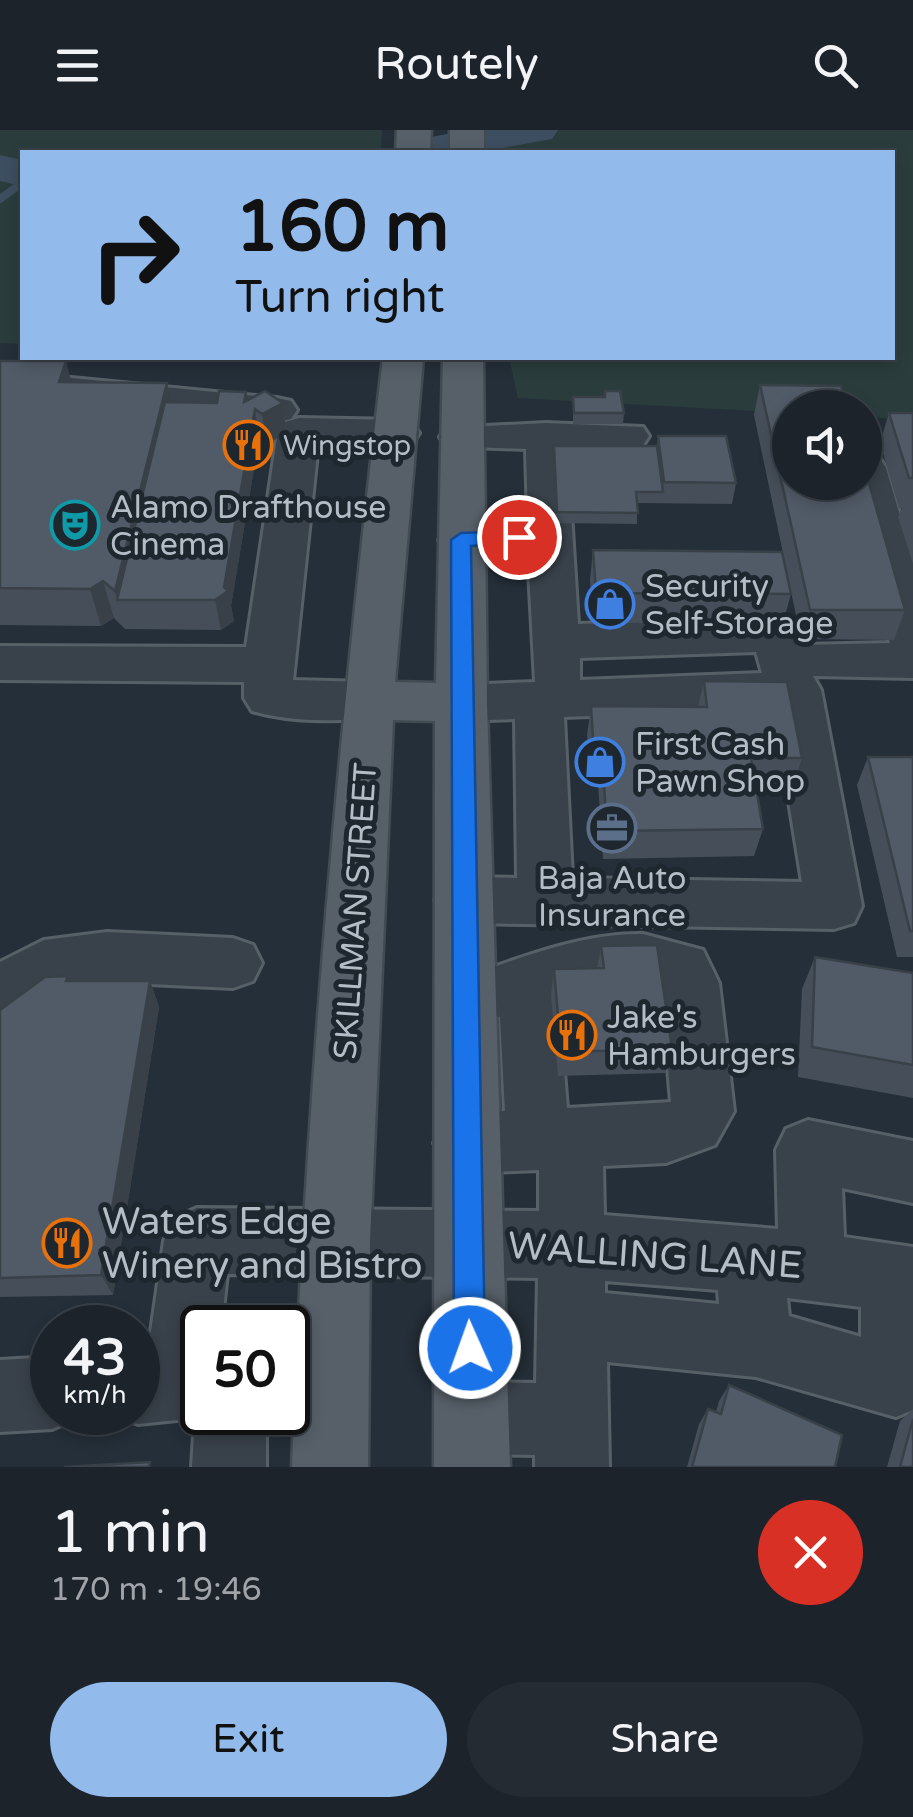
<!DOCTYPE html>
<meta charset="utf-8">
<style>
:root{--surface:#1c232b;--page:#252b33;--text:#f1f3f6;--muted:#a0a4a9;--line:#3a4047;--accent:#92bbec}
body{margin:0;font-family:"Varela Round",sans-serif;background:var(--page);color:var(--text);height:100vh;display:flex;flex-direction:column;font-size:38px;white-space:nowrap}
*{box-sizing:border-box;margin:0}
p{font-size:32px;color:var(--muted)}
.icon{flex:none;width:55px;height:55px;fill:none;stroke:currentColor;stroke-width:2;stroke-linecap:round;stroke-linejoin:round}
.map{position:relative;height:1337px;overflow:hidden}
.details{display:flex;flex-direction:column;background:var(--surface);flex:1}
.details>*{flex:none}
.top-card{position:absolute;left:20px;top:20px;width:875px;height:210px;border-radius:0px;box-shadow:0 5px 15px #0003,0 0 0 2px var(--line);background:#92bbec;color:#111;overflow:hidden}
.fabs{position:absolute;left:772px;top:260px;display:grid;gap:20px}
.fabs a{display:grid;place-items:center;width:110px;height:110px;border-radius:50%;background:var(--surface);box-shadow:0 5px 15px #0003,0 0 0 2px var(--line);font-size:50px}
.speed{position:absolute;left:30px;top:1175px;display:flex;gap:20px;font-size:50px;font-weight:700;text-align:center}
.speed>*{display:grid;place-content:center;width:130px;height:130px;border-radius:50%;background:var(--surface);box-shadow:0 5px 15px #0003,0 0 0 2px var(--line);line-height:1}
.speed small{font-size:25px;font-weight:400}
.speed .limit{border:5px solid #111;border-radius:15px;background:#fff;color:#111}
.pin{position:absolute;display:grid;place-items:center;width:85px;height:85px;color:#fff;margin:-42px;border:5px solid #fff;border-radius:50%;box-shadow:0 2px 10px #0007}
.me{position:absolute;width:110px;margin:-55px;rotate:358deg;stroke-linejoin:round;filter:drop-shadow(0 0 8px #0008)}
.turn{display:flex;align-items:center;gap:35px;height:210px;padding:0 50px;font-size:45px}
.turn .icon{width:130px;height:130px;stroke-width:2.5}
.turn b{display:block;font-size:70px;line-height:85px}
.round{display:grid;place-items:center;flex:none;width:105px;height:105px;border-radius:52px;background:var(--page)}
.headline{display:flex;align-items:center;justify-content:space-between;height:170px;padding:0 50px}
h1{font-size:60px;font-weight:600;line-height:75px}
.primary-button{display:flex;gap:20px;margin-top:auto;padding:20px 50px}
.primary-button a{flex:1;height:115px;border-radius:60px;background:var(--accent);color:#111;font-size:40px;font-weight:600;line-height:115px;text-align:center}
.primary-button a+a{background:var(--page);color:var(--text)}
header{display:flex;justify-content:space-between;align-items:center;height:130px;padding:0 50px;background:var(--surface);font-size:45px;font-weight:600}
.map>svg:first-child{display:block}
.green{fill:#2a3d3c}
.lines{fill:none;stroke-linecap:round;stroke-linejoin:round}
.stream{stroke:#3d4e60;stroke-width:8}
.river{fill:#3d4e60;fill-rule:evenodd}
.minor-casing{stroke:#575f67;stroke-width:6}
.major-casing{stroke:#424a52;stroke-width:5}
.minor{fill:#39414a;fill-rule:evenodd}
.major{fill:#576069;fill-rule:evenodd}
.wall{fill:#464e59}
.shaded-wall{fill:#394048}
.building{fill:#515b67;stroke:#394048;stroke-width:2.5}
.route{fill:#1a73e8;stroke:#114b97;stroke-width:2.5}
.labels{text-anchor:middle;stroke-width:10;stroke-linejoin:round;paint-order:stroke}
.far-poi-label{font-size:28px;fill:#b4bcc5;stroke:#1e262e;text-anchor:start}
.poi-label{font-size:32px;fill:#b4bcc5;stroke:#1e262e;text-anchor:start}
.street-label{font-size:32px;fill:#b4bcc5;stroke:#1e262e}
.near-poi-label{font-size:38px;fill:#b4bcc5;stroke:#1e262e;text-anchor:start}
.near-street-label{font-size:38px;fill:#b4bcc5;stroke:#1e262e}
</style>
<header><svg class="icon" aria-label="menu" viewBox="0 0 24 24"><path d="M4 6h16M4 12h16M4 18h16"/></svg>Routely<svg class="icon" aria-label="search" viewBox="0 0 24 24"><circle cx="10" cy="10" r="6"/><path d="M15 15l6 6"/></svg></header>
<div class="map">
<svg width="913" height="1337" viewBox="0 0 913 1337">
<rect width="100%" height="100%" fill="#252f39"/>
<path class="green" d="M0 0H382L381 22H22V214L0 213Z
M499 0H913V290L865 287V278H790V283L518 268 509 228H892V22H498Z"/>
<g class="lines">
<path class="stream" d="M0 69 22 53"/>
<path class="river" d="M468 0H558L552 9 481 22H393L399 13Z
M0 25 22 30V56L0 51Z"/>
<g class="minor-casing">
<path id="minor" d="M0 241 277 268 291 271 297 280 291 289 277 292 0 265Z
M299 288 398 290 413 294 419 303 413 312 318 314 293 550 368 552 385 557 393 570 385 583C348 594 289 592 252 581L244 568V552L0 550V516L246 517 278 301 285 292Z
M546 293 643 297 649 306 643 315 567 319 578 494 775 488 792 493 801 515 890 513 848 352H865V325L880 329 886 338 913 430V548L813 546 821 560 862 776 854 793 834 799 463 793 443 786 435 770 443 754 463 747 517 748 515 589 461 591 443 586 436 573 443 560 461 555 535 552 528 422 461 425 445 420 439 410 445 400 528 392 526 319 446 316 440 307 446 298ZM756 522 762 543 580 550V528ZM774 579 802 752 572 748 564 587Z
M107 802 233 808 253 815 262 833 253 851 233 858 107 852 55 858 0 889V832L44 810Z
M643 804 703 820 719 853 734 981 715 1015 666 1033 603 1036 604 1085 778 1099 776 1020 786 999 808 990 913 1011V1073L842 1058 844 1107 913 1117V1280L896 1287 756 1247 607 1232 609 1337H535V1325L471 1324 446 1313 435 1288 446 1263 471 1252 536 1253 538 1148 227 1144 221 1198H202V1282H259L266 1299V1337H192L194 1305 187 1289 138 1294 113 1284 138 1282V1224L148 1223 164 1111 174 1088 197 1078 539 1081V1040L466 1043 444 1034 434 1013 444 992 466 983 505 981 500 887 474 880 466 862 474 844C527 825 586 803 643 804ZM623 854 661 857 671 972 567 978 558 869ZM605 1151 718 1160 719 1174 605 1163ZM787 1168 861 1177V1207L789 1186Z
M52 1227V1282H79L77 1288 52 1299 0 1302V1230Z"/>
</g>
<g class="major-casing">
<path id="major" d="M397 0H431L430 22H396Z
M450 0H484V22H450Z
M383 228H423L395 552 436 553 443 228H483L487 573 510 1337H434L435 591 393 590 370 1111 368 1337H292C306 966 339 597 383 228Z"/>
</g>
<use href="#minor" class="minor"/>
<use href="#major" class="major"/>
</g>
<path class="wall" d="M0 231 71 252 171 273H217L247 270 283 273 286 303 267 314 259 309 231 476 234 491 221 500 125 499 114 488 101 496 0 495Z
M760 255 905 480 894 510 801 509 754 285Z
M605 261 624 283 623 294H573V267H604Z
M889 283H913V434L898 387 902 378H899L880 313Z
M658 306 736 353 732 374 637 373V394L556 393 554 316H657Z
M593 420 791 464 783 493H593L590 450Z
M704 551 802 628 793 657 756 656 763 699 754 726 603 729 598 654H590L587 605 591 576 698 577Z
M868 627H913V827H897L857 655Z
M601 816 672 919 665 943 558 946 551 865 554 839 597 838Z
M815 827 913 843V968L798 947 802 859Z
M70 851H150L159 877 113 1165 0 1167V880Z
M729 1255 835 1337H687L699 1294 708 1279 716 1282 719 1271Z
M913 1279V1337H887L900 1291Z"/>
<path class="shaded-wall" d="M66 231 76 269 59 252Z
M167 253 174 290 118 470 115 461Z
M283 273 286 303 267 314 262 284Z
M255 279 259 309 231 476 234 491 221 500 215 470Z
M103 451 114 488 101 496 90 459Z
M150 851 159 877 113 1165 101 1145Z"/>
<path class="building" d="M0 231H66L59 252 167 253 115 461 103 451 90 459 0 458Z
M760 255 841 256 847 278H790V352H865V339L905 480H810Z
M219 261 246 262 244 272 265 261 283 273 262 284 255 279 224 457 228 461 215 470H117L165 272 217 273Z
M605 261H620L624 283H574L573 267H605Z
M889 283H913V348H909Z
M658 306H726L736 353 664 352Z
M554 316H657L663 362H636L638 383 557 382Z
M593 420 782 422 791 464 596 463Z
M704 551 787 552 802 628H751L763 699 607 701 602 626H594L591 576 707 577Z
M868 627H913V801H910Z
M657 815 672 919 561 922 554 839 604 838 601 816Z
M815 827 913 843V935L812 917Z
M68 846 66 851H150L101 1145 0 1148V880L45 847Z
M729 1255 842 1305 835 1337H692L708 1279 721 1284Z
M913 1289V1337H900Z
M150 1332 149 1337H64Z"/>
<path class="route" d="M519 401 529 407 526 412 471 416 485 1218 480 1228 470 1233 459 1228 454 1218 451 410 461 403Z"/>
<defs>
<g id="restaurant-ring" transform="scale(2.5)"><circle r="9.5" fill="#1e262e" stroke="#e8710a" stroke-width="1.5"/><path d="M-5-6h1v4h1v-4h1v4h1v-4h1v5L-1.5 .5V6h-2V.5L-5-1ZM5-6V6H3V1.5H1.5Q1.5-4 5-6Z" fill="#e8710a"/></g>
<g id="theatre-ring" transform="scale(2.5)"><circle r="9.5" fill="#1e262e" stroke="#0f9aa8" stroke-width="1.5"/><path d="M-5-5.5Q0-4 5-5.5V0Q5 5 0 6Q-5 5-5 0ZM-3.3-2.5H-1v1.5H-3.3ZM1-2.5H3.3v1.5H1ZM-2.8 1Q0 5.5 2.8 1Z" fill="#0f9aa8"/></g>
<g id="shop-ring" transform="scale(2.5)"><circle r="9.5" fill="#1e262e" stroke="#3f7fe0" stroke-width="1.5"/><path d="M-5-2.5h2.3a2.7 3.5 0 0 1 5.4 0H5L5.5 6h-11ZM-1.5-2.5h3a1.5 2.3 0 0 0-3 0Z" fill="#3f7fe0"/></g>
<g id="office-ring" transform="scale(2.5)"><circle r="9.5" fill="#1e262e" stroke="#5c6f8a" stroke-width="1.5"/><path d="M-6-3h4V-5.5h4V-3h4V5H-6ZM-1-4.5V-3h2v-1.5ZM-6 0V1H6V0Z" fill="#5c6f8a"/></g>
</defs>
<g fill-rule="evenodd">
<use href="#restaurant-ring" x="248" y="315"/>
<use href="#theatre-ring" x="75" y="395"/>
<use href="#shop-ring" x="610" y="474"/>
<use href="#shop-ring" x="600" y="632"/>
<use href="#office-ring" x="612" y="698"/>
<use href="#restaurant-ring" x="572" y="905"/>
<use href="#restaurant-ring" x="67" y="1113"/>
</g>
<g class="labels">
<g class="far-poi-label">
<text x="283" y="325">Wingstop</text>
</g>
<g class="poi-label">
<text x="110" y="388">Alamo Drafthouse<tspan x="110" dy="37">Cinema</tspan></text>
<text x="645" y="467">Security<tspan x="645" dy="37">Self-Storage</tspan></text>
<text x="635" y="625">First Cash<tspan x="635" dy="37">Pawn Shop</tspan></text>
<text x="612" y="759" text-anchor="middle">Baja Auto<tspan x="612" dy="37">Insurance</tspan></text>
<text x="607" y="898">Jake's<tspan x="607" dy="37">Hamburgers</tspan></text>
</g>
<g class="street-label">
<text transform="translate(355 781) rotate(-86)" y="11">SKILLMAN STREET</text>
</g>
<g class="near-poi-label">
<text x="102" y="1104">Waters Edge<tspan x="102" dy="44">Winery and Bistro</tspan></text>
</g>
<g class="near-street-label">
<text transform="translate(655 1125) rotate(4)" y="13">WALLING LANE</text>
</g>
</g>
</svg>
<div class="fabs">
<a><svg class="icon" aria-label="sound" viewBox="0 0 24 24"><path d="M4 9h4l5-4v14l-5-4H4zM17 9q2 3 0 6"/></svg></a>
</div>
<div class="speed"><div>43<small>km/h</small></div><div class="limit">50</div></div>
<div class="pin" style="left:519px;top:407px;background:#d93025"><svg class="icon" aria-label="arrive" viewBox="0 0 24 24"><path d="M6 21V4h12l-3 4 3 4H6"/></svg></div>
<svg class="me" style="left:470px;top:1218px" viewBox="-20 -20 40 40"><circle r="17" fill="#1a73e8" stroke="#fff" stroke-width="3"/><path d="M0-11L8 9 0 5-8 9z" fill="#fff"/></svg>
<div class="top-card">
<div class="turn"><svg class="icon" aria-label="right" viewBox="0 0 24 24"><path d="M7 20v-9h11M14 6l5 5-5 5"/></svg><div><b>160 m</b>Turn right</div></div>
</div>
</div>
<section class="details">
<div class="headline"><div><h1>1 min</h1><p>170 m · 19:46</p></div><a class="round" style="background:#d93025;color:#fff"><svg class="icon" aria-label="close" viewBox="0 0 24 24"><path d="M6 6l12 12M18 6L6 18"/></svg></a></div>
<div class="primary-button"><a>Exit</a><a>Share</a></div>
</section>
